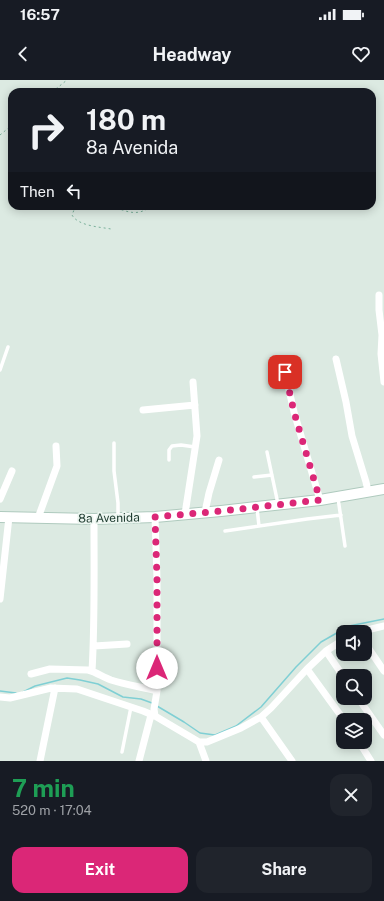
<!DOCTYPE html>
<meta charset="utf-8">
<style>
:root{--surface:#171b24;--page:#20242c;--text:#f1f3f6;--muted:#9ea1a6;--accent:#db2777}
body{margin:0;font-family:"Public Sans",sans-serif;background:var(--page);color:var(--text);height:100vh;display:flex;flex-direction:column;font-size:15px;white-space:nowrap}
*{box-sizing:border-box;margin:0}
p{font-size:13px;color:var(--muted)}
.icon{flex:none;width:22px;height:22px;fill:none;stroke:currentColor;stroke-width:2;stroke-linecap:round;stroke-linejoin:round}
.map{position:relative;height:681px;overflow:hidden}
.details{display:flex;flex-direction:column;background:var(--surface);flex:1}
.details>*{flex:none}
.hud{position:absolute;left:8px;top:8px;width:368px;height:122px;border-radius:12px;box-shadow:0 2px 10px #0003;background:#171b24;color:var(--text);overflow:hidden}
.fabs{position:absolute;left:336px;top:545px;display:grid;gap:8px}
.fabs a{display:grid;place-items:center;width:36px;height:36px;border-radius:8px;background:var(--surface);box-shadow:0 2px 10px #0003;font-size:20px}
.pin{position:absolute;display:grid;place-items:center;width:34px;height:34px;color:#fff;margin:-17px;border-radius:8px;box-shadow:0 2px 6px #0006}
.me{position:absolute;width:44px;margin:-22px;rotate:0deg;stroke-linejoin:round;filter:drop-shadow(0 0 3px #0008)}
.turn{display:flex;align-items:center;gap:14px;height:84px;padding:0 12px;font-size:18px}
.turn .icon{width:52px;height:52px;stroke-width:2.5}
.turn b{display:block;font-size:28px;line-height:34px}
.then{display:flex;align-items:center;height:38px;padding:0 12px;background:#0003;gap:8px;font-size:15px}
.round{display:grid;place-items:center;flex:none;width:42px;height:42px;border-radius:12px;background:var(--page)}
.summary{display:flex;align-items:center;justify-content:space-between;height:68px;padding:0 12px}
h1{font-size:24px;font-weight:700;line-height:30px;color:#1e9e55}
.primary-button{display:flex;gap:8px;margin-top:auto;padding:8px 12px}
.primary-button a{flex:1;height:46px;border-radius:12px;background:var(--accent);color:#fff;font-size:16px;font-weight:700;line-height:46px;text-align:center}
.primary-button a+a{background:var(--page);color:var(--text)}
.status{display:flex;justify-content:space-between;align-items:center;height:28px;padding:0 20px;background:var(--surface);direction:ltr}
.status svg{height:11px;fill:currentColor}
header{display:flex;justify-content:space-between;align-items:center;height:52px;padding:0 12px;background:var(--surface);font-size:18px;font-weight:700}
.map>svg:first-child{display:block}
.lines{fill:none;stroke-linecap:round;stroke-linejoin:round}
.stream{stroke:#7fcfd4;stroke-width:1.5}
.secondary-casing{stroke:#afcabe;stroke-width:12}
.path{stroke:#7ab09a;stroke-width:1;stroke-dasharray:2 3;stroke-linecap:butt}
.lane{stroke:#fff;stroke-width:3.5}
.street{stroke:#fff;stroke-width:7}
.secondary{stroke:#fff;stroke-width:10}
.route{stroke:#db2777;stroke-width:7;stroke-dasharray:0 12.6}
.labels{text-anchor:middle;stroke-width:3.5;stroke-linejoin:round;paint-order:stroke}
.street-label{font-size:12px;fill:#1d3a2f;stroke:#ecf6f0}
</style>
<div class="status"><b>16:57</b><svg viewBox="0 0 49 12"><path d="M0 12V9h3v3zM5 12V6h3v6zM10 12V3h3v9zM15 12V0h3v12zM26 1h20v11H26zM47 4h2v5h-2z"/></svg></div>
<header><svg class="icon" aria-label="back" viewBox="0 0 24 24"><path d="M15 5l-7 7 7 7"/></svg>Headway<svg class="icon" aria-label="heart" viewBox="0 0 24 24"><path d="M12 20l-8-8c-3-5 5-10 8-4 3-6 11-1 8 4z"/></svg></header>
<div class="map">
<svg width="384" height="681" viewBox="0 0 384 681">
<rect width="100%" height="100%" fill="#dceae2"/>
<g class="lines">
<path class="stream" d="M0 611 16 613
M23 612 35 606 67 598 80 600 98 604 123 617 141 619 152 623
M157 626 184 642 200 653 215 655 236 646 261 627 296 587 321 562 349 546 384 539"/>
<g class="secondary-casing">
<path id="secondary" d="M0 437 94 439 155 437 221 431 320 420 384 409"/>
</g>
<path class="path" d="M52 12 67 0
M0 55 12 45
M76 126 74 130 72 135C78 146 100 147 111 149
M112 126C127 132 138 137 151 126"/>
<path class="lane" d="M0 290 8 267
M114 363V391L118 423V438
M267 372 278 424
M169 380V370L172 366 181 365 195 367
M254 397 272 395
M338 418 345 466
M257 428 259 446
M225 451 307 439 341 435
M122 672 131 627"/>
<path class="street" d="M379 215V230L382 255 381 274 384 302
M336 279 346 322 352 356 366 402 368 411
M285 292 294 332 320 420
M143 330 195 325
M0 419 12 391
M205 432 209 413 219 380
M185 434 197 356 193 302
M38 438 57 386 56 366
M0 519 9 437
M359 552 384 546
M365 563 384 591
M94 566 127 564
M326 571 343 596
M307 589 344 640
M92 591C95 540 94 490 94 439
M31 594 50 589 88 590C96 592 103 597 111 600 126 605 142 607 157 611
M0 617 10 618 51 608 77 609 143 631 155 636 199 662H207L241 648 261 637 271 628 307 589 326 571 343 560
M358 618 384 655
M155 636 154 629 157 611V499L155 437
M261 637 292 681
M199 662 206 681
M359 662 371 681
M40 681 55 608
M139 681 151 635"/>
<use href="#secondary" class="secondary"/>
</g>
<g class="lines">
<path class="route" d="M157 588V499L155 437 222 431 320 420 294 332 285 292"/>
</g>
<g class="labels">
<g class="street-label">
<text transform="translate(109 438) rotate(-1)" y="4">8a Avenida</text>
</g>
</g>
</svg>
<div class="fabs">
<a><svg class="icon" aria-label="sound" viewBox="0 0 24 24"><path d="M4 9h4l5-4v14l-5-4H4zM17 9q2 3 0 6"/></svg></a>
<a><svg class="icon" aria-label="search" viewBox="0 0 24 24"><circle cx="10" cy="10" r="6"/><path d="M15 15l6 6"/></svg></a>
<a><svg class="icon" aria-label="layers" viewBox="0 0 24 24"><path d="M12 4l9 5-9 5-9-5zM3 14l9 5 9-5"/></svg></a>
</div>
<div class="pin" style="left:285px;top:292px;background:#d93025"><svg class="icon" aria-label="arrive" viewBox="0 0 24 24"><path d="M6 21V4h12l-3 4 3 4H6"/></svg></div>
<svg class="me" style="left:157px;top:588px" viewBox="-20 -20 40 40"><circle r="19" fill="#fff"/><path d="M0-13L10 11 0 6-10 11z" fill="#db2777"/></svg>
<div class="hud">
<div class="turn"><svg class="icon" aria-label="right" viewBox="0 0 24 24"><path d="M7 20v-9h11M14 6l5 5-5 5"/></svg><div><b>180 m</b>8a Avenida</div></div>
<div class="then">Then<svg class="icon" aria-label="left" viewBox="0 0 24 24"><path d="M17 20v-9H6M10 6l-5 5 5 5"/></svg></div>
</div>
</div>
<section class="details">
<div class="summary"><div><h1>7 min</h1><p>520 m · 17:04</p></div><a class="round"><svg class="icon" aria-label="close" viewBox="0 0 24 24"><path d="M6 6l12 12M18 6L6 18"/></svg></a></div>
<div class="primary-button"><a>Exit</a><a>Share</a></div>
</section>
